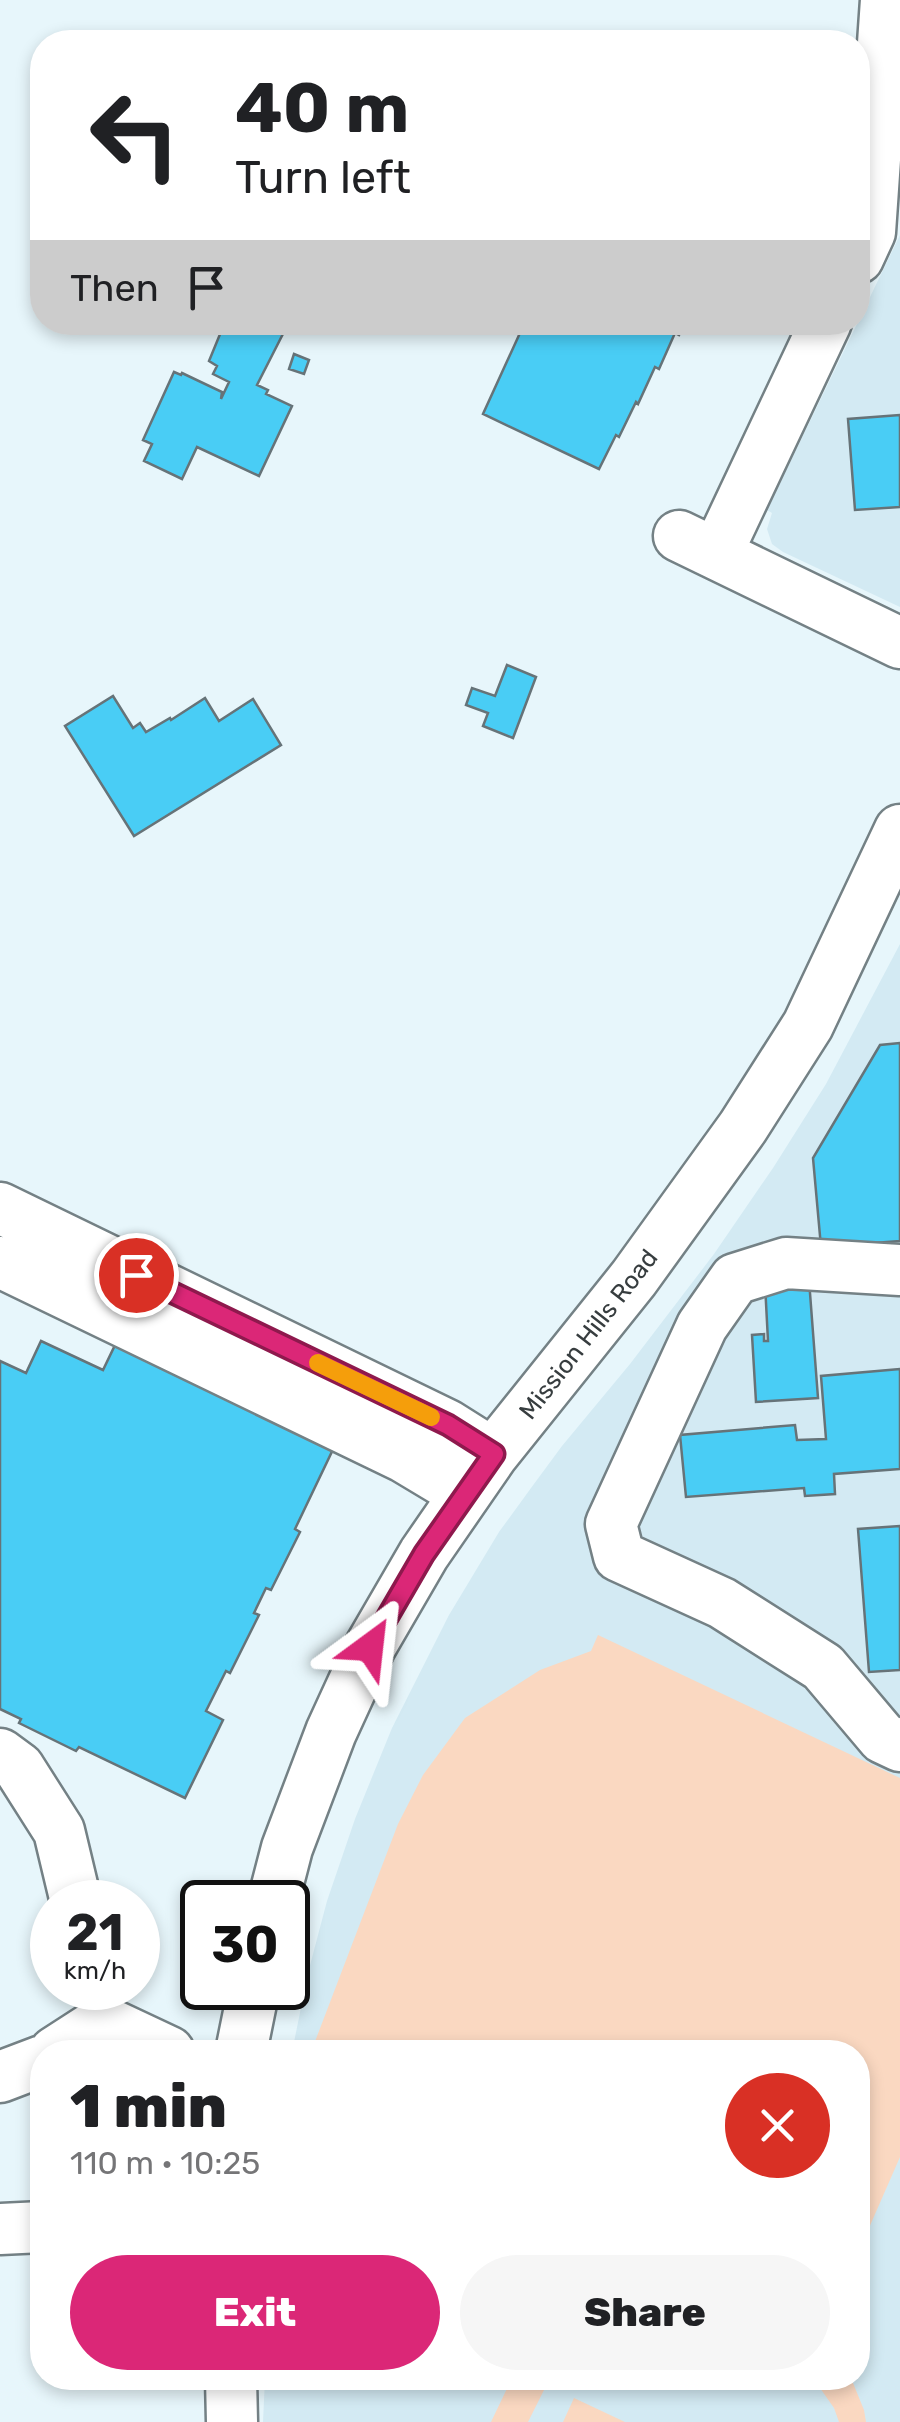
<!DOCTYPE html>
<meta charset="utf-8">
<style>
:root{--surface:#fff;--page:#f6f6f6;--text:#202124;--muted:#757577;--accent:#db2777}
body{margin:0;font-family:Rubik,sans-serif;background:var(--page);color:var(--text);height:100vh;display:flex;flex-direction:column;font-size:38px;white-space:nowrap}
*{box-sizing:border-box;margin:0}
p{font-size:32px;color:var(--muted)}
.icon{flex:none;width:55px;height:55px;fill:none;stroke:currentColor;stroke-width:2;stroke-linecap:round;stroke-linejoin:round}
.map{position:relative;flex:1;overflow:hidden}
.panel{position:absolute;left:30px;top:2040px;width:840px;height:350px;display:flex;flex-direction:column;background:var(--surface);border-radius:40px;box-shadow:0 5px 15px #0003}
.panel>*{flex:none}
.guide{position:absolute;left:30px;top:30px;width:840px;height:305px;border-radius:40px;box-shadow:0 5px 15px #0003;background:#fff;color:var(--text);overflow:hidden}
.speed{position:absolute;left:30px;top:1880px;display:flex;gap:20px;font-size:50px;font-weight:700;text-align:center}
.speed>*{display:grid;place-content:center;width:130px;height:130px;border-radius:50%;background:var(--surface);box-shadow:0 5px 15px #0003;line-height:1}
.speed small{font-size:25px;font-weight:400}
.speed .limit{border:5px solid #111;border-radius:15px;background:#fff;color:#111}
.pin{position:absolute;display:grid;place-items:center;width:85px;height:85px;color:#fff;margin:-42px;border:5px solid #fff;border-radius:50%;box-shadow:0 2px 10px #0007}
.me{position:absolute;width:110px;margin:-55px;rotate:30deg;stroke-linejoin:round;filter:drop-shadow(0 0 8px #0008)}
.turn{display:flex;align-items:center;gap:35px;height:210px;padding:0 40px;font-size:45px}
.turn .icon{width:130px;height:130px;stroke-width:2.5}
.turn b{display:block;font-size:70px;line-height:85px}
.then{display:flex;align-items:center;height:95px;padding:0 40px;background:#0003;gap:20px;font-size:38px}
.round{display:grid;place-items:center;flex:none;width:105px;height:105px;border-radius:52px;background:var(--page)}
.headline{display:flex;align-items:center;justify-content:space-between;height:170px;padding:0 40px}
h1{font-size:60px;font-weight:800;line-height:75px}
.action{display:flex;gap:20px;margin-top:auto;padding:20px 40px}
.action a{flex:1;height:115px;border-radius:60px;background:var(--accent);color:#fff;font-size:40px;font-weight:800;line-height:115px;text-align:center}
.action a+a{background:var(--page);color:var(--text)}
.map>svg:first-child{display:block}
.built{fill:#d3eaf3}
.green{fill:#fad8c1}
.building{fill:#49cdf5;stroke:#667378;stroke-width:2.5}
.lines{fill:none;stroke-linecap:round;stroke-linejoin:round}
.minor-casing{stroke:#748185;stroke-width:55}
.minor{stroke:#fff;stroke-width:50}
.route-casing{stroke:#8e194d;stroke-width:25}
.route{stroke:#db2777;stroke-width:18}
.slow{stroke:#f59e0b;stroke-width:18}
.labels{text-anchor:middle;stroke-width:8;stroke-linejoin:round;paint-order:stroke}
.street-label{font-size:25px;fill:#373d3f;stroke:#fff}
</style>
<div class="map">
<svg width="900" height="2422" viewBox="0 0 900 2422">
<rect width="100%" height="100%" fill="#e7f6fb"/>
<path class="built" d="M900 235V607L783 552 772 544 767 529 772 513 767 510Z
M900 944V2422H263L265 2378H858V2052H292L308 1973 327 1901 355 1819 392 1728 449 1615 499 1532 531 1488 562 1446 630 1364 714 1254 773 1168 826 1084Z"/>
<path class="green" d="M598 1635 900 1778V2157L858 2253V2052H311L398 1824 423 1775 465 1718 540 1670 591 1651Z
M512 2378H550L528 2422H491Z
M813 2378H851L864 2410 866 2422H839L834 2408Z
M574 2398 625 2422H563Z"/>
<path class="building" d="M225 322H289L257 385 268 390 266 394 292 406 259 476 197 447 182 479 144 461 152 444 143 440 174 372 181 375 182 373 222 392 221 399 229 382 213 374 217 366 209 361Z
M525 322H686L679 335 675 333 659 369 655 367 638 404 636 402 619 437 616 435 599 469 483 414Z
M294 354 309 360 304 374 289 369Z
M900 415V507L855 510 848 419Z
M507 665 536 677 513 738 483 726 488 713 466 705 472 688 495 696Z
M113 696 133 728 140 723 146 732 170 718 171 720 205 698 219 721 253 699 281 745 134 836 65 726Z
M900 1043V1241L821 1247 813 1158 880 1045Z
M809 1280 818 1398 756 1402 752 1335 764 1334V1341H768L765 1284Z
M41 1341 103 1370 117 1341 337 1441 295 1529 300 1532 271 1590 266 1588 254 1613 259 1615 230 1673 226 1671 206 1711 223 1720 185 1798 79 1747 76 1751 19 1723 21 1719 0 1709V1361L26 1373Z
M900 1369V1469L834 1474 835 1494 805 1496 804 1488 686 1497 680 1435 795 1425 797 1440 826 1439 821 1376Z
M900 1526V1670L869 1672 858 1529Z"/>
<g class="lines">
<g class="minor-casing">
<path id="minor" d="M858 258 870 232 886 0
M679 536 900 643
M717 553 826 322
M0 1208 447 1425 493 1454
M0 1262 404 1457 464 1493
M900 1270 786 1263 735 1279 702 1326 611 1524 619 1556 722 1603 823 1667 883 1738 900 1746
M0 1754 19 1768 59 1831 76 1902
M273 1902 287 1848 331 1732 370 1647 424 1554 493 1454 634 1278 743 1127 808 1025 900 830
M103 2021 169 2052
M55 2052 103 2021
M241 2052 254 1988
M0 2077 42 2061
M0 2229 42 2227
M231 2378 232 2422"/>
</g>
<use href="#minor" class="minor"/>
</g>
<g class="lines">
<g class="route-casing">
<path id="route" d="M136 1275 448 1425 494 1454 424 1554 370 1647"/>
</g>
<use href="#route" class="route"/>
<path class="slow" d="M318 1363 431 1417"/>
</g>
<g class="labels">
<g class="street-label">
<text transform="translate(588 1334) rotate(-52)" y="9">Mission Hills Road</text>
</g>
</g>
</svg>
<div class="speed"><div>21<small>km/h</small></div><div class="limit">30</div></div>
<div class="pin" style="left:136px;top:1275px;background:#d93025"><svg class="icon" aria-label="arrive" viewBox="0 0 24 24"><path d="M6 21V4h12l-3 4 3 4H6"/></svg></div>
<svg class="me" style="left:370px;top:1647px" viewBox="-20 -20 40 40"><path d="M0-17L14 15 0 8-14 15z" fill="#db2777" stroke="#fff" stroke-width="4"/></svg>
<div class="guide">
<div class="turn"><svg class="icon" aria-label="left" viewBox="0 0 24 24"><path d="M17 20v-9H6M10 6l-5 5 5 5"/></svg><div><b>40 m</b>Turn left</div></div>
<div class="then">Then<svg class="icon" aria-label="arrive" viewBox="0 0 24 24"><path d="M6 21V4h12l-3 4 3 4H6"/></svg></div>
</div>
<section class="panel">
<div class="headline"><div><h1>1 min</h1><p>110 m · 10:25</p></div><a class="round" style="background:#d93025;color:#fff"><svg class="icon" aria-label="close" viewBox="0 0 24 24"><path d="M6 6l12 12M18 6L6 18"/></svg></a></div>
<div class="action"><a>Exit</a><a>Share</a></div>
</section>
</div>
